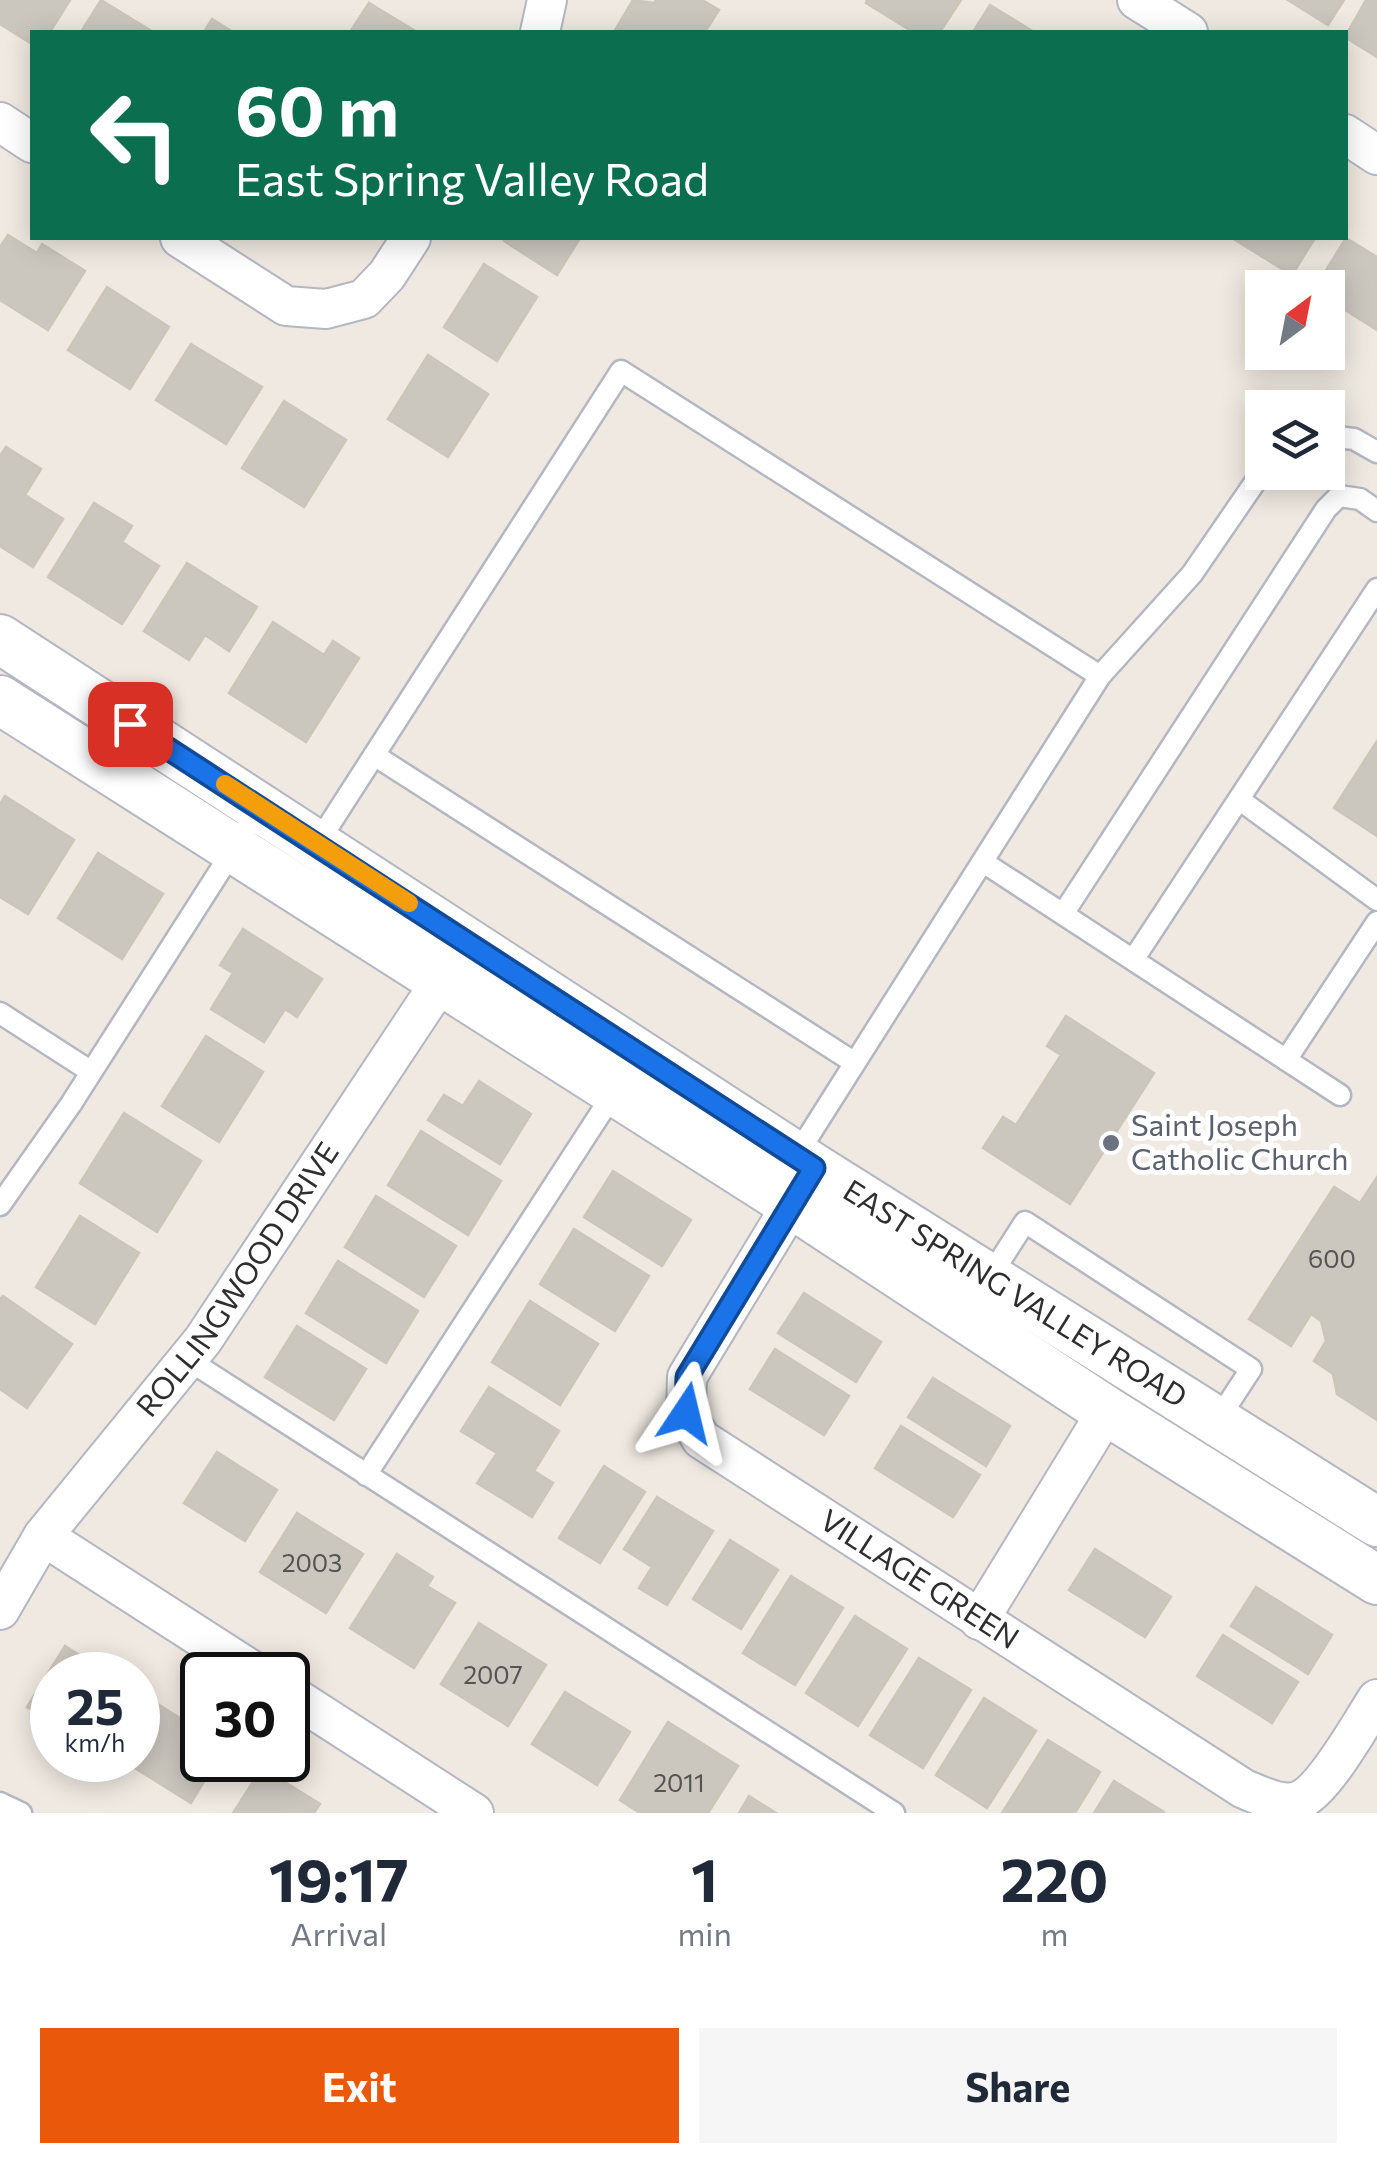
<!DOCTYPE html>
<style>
:root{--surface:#fff;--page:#f6f6f7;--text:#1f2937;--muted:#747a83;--accent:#ea580c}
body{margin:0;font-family:Commissioner,sans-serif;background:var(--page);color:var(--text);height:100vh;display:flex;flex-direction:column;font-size:38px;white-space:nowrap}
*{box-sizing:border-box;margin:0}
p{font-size:32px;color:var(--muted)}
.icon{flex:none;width:55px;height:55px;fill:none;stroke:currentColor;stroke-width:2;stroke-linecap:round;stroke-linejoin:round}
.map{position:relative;height:1813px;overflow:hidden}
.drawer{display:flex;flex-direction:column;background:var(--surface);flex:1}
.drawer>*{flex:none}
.hud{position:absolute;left:30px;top:30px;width:1318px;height:210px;border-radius:0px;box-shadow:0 5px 25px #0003;background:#0b6e4f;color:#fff;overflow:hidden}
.needle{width:65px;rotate:32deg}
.tools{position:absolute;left:1245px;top:270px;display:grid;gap:20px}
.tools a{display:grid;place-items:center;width:100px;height:100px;border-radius:0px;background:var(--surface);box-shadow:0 5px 25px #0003;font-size:50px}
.speed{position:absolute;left:30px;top:1652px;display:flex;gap:20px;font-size:50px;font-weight:700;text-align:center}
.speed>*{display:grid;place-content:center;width:130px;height:130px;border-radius:50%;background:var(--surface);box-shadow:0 5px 25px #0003;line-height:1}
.speed small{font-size:25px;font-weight:400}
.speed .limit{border:5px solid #111;border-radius:15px;background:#fff;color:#111}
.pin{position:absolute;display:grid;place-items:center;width:85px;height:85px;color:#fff;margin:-42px;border-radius:20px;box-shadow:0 5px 15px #0006}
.me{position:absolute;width:110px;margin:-55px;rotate:10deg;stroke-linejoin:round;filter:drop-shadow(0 0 8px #0008)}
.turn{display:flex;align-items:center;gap:35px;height:210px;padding:0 40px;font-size:45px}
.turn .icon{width:130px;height:130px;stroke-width:2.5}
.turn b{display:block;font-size:70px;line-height:85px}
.eta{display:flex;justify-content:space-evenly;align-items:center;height:170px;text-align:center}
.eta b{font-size:60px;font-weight:700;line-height:70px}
.primary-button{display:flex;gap:20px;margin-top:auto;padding:20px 40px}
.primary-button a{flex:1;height:115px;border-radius:0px;background:var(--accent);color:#fff;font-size:40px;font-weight:700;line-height:115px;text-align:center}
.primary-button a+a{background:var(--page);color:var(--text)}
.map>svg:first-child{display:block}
.building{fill:#cbc7bf;stroke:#cbc5ba;stroke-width:2.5}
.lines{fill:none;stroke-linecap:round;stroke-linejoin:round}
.service-casing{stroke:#b4b7c1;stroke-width:25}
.minor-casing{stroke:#b4b7c1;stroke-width:42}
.tertiary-casing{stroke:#b4b7c1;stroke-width:52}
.service{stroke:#fff;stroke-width:20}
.minor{stroke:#fff;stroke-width:38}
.tertiary{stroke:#fff;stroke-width:48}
.route-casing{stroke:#114b97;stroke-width:25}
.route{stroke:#1a73e8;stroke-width:18}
.slow{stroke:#f59e0b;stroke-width:18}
.worship-dot{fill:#6b7280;stroke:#fff;stroke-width:4}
.labels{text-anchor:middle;stroke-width:10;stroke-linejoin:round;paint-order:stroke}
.number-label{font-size:25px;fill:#555452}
.worship-label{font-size:30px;fill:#5b616d;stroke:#fff;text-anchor:start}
.street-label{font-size:30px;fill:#2e2e2e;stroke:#fff}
</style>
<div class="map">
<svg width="1377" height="1813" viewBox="0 0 1377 1813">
<rect width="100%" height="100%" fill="#efe9e1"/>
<path class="building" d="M0 0H70L50 32H32V44L0 24Z
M101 0 153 32H81Z
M633 0 654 3 656 0H702L719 10 705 32H614Z
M867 0H961L940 32H913L866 3Z
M1288 0H1344L1328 25Z
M1366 0H1377V57L1345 37Z
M369 3 417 32H350Z
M990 5 1034 32H973Z
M212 19 233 32H204Z
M8 235 37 253 42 244 85 271 48 330 0 300V247Z
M506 238H580L557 275 504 241Z
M1232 238H1315L1292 275Z
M1346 238 1377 257V330L1328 299V288H1315Z
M484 264 537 297 497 361 444 327Z
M107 287 169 327 130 389 68 350Z
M191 344 262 387 226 444 156 400Z
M428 355 488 394 448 457 388 419Z
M284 401 346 440 304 507 242 468Z
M6 447 41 469 25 495 63 519 33 567 0 546V456Z
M94 503 132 526 122 542 159 566 122 624 48 577Z
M187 563 257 607 229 651 205 635 189 660 144 631Z
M273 622 324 655 333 641 359 658 306 742 229 693Z
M1377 741V836L1334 808Z
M5 796 74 840 28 914 0 897V804Z
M98 853 163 894 122 959 58 918Z
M243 929 322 979 297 1017 285 1009 264 1042 211 1009 233 973 220 965Z
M1066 1016 1154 1073 1070 1204 983 1148 1003 1117 1016 1125 1061 1055 1047 1046Z
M206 1036 263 1072 219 1142 162 1106Z
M479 1081 531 1114 500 1164 428 1120 444 1095 463 1106Z
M124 1113 201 1161 157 1232 80 1183Z
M421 1131 501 1181 468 1235 388 1185Z
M613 1171 691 1220 662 1266 584 1217Z
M1377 1177V1420L1337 1394 1333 1374 1314 1361 1326 1341 1321 1321 1311 1314 1291 1346 1249 1319 1334 1187 1360 1203Z
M376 1196 456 1246 424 1297 345 1247Z
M80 1216 139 1253 95 1324 36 1287Z
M574 1229 649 1276 615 1331 540 1284Z
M338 1261 418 1311 386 1363 306 1313Z
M804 1293 881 1342 856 1382 778 1333Z
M3 1296 72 1344 27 1408 0 1389V1299Z
M530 1301 598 1344 560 1405 492 1362Z
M297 1326 366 1369 334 1420 265 1377Z
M775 1349 849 1396 824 1435 750 1389Z
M933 1378 1010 1426 986 1466 908 1417Z
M489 1387 559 1431 534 1471 553 1483 532 1517 477 1483 497 1453 461 1431Z
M901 1426 980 1475 953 1517 875 1468Z
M217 1452 277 1490 245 1541 184 1503Z
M604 1466 645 1492 600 1563 559 1538Z
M657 1497 713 1531 667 1605 639 1588 652 1567 624 1549Z
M297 1513 363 1554 326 1613 260 1572Z
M730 1540 778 1570 741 1629 693 1599Z
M1095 1549 1171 1597 1145 1637 1069 1590Z
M397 1554 433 1577 427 1586 455 1603 414 1668 350 1628Z
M791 1576 843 1608 795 1685 743 1653Z
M1256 1587 1332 1635 1308 1674 1231 1626Z
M855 1616 907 1649 858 1726 806 1693Z
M479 1623 546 1665 508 1726 441 1684Z
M1223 1635 1298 1682 1272 1723 1197 1676Z
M65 1646 111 1675H52V1723L27 1707Z
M919 1658 971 1690 923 1768 870 1735Z
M565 1692 630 1732 597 1785 532 1744Z
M984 1698 1036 1731 987 1808 936 1775Z
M156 1703 202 1732V1760H217L191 1803 122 1760H138V1732Z
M668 1722 738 1766 708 1813H640L620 1800Z
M1048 1740 1100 1772 1075 1813H1002Z
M262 1768 320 1804 314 1813H233Z
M1114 1781 1164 1812 1163 1813H1094Z
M749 1796 776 1813H739Z"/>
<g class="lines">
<g class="service-casing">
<path id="service" d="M1328 436 1354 439 1377 452
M374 755 855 1063
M1240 800 1377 900
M317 844 621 371 1100 676 1192 574 1262 472
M983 862 1340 1095
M1063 914 1326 509 1339 496 1360 499 1377 511
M1133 960 1377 589
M0 1013 90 1071
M1286 1060 1377 922
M796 1156 1100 676
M0 1205 71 1104 260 808
M989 1278 1025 1222 1251 1369 1217 1421
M187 1359 894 1813
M366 1475 615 1091
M0 1803 21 1813"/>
</g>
<g class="minor-casing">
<g id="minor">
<path d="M1137 0 1188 32"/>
<path d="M540 32 547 0"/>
<path d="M0 122 32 143"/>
<path d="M1345 134 1377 155"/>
<path d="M180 238 286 306 326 309 364 299 387 275 411 238"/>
<path id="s1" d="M806 1181 687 1377 686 1413 701 1439 1244 1789C1260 1795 1281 1807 1298 1801 1324 1792 1361 1723 1377 1699"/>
<path d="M43 1536 259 1675"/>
<path id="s2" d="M0 1610 43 1536 203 1340 455 960"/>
<path d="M979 1620 1107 1411"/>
<path d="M288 1693 474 1813"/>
</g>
</g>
<g class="tertiary-casing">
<g id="tertiary">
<path id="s3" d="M0 639 814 1168 1377 1522"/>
<path d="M0 700 792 1204 1107 1411 1377 1580"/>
</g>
</g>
<use href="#service" class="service"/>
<use href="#minor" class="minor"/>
<use href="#tertiary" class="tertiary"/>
</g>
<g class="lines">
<g class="route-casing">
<path id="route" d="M130 724 814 1168 687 1377 686 1413"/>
</g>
<use href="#route" class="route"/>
<path class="slow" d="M225 784 409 903"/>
</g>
<circle class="worship-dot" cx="1111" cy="1143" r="10"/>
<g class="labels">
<g class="number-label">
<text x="1332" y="1268">600</text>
<text x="312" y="1572">2003</text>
<text x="493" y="1684">2007</text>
<text x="679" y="1792">2011</text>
</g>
<g class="worship-label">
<text x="1131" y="1136">Saint Joseph<tspan x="1131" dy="34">Catholic Church</tspan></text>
</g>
<g class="street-label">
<text dy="10" stroke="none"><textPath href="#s2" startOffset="408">ROLLINGWOOD DRIVE</textPath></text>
<text dy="10" stroke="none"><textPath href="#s3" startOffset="1208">EAST SPRING VALLEY ROAD</textPath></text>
<text dy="10" stroke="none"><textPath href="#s1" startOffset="555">VILLAGE GREEN</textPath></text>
</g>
</g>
</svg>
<div class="tools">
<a><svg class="needle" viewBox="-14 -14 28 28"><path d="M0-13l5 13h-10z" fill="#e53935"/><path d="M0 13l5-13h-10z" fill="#747a83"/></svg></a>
<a><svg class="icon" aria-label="layers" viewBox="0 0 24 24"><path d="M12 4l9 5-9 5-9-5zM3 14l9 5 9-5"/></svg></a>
</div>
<div class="speed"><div>25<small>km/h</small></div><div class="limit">30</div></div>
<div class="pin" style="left:130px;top:724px;background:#d93025"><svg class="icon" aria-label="arrive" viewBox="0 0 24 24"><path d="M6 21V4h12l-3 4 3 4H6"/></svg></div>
<svg class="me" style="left:686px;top:1413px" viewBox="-20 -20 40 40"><path d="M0-17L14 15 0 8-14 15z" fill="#1a73e8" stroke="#fff" stroke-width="4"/></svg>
<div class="hud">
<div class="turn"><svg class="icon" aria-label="left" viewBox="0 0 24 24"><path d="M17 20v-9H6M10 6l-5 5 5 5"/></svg><div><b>60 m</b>East Spring Valley Road</div></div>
</div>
</div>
<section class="drawer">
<div class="eta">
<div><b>19:17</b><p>Arrival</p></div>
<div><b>1</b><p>min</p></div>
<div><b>220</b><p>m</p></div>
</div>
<div class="primary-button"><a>Exit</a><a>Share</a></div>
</section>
